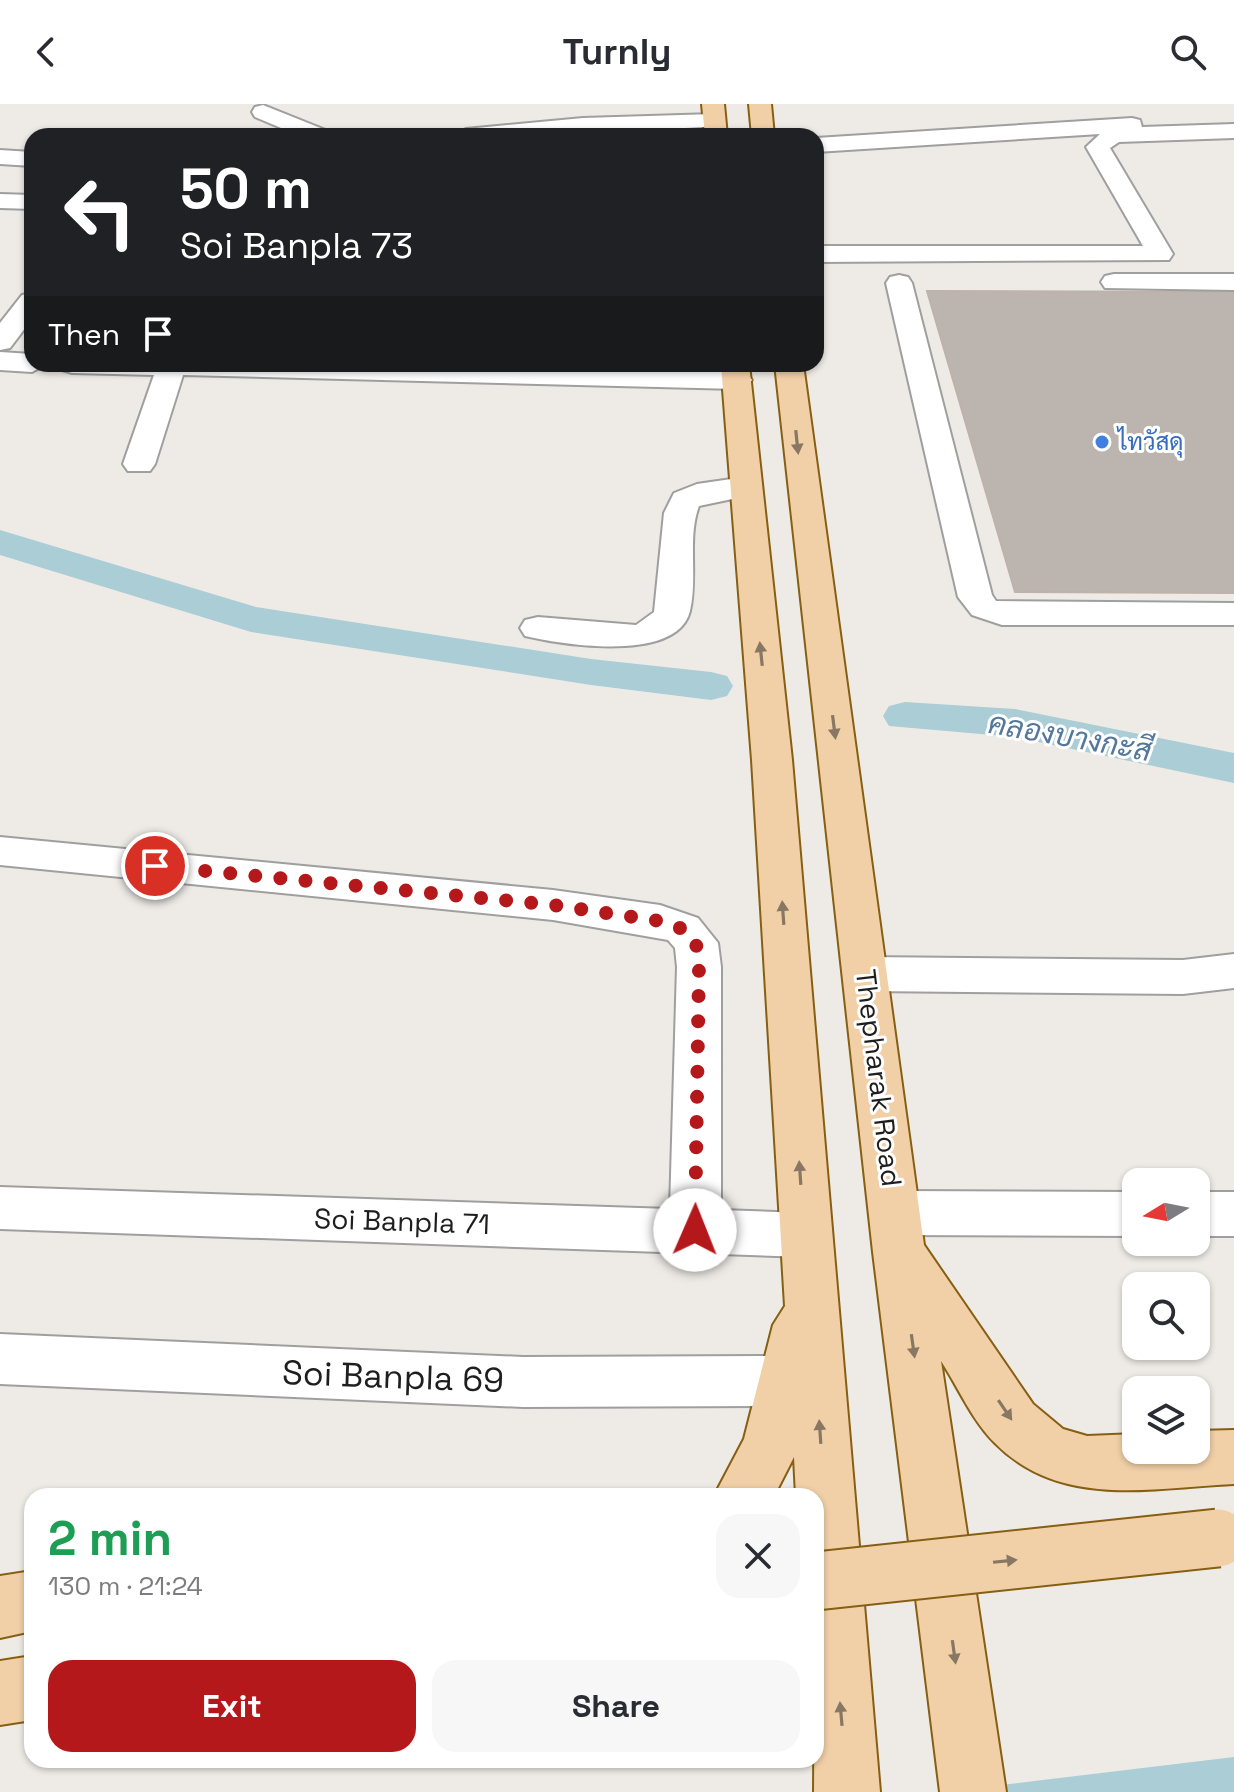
<!DOCTYPE html>
<meta charset="utf-8">
<style>
:root{--surface:#fff;--page:#f7f7f7;--text:#2b2b33;--muted:#7c7c81;--accent:#b5181a}
body{margin:0;font-family:"Space Grotesk",Sarabun,sans-serif;background:var(--page);color:var(--text);height:100vh;display:flex;flex-direction:column;font-size:30px;white-space:nowrap}
*{box-sizing:border-box;margin:0}
p{font-size:26px;color:var(--muted)}
.icon{flex:none;width:44px;height:44px;fill:none;stroke:currentColor;stroke-width:2;stroke-linecap:round;stroke-linejoin:round}
.map{position:relative;flex:1;overflow:hidden}
.details{position:absolute;left:24px;top:1384px;width:800px;height:280px;display:flex;flex-direction:column;background:var(--surface);border-radius:24px;box-shadow:0 2px 6px #0004}
.details>*{flex:none}
.banner{position:absolute;left:24px;top:24px;width:800px;height:244px;border-radius:24px;box-shadow:0 2px 6px #0004;background:#202124;color:#fff;overflow:hidden}
.needle{width:52px;rotate:260deg}
.fabs{position:absolute;left:1122px;top:1064px;display:grid;gap:16px}
.fabs a{display:grid;place-items:center;width:88px;height:88px;border-radius:16px;background:var(--surface);box-shadow:0 2px 6px #0004;font-size:40px}
.pin{position:absolute;display:grid;place-items:center;width:68px;height:68px;color:#fff;margin:-34px;border:4px solid #fff;border-radius:50%;box-shadow:0 2px 8px #0007}
.me{position:absolute;width:88px;margin:-44px;rotate:1deg;stroke-linejoin:round;filter:drop-shadow(0 0 6px #0008)}
.turn{display:flex;align-items:center;gap:28px;height:168px;padding:0 24px;font-size:36px}
.turn .icon{width:104px;height:104px;stroke-width:2.5}
.turn b{display:block;font-size:56px;line-height:68px}
.then{display:flex;align-items:center;height:76px;padding:0 24px;background:#0003;gap:16px;font-size:30px}
.round{display:grid;place-items:center;flex:none;width:84px;height:84px;border-radius:24px;background:var(--page)}
.overview{display:flex;align-items:center;justify-content:space-between;height:136px;padding:0 24px}
h1{font-size:48px;font-weight:600;line-height:60px;color:#1e9e55}
.action{display:flex;gap:16px;margin-top:auto;padding:16px 24px}
.action a{flex:1;height:92px;border-radius:24px;background:var(--accent);color:#fff;font-size:32px;font-weight:600;line-height:92px;text-align:center}
.action a+a{background:var(--page);color:var(--text)}
header{display:flex;justify-content:space-between;align-items:center;height:104px;padding:0 24px;background:var(--surface);font-size:36px;font-weight:600}
.map>svg:first-child{display:block}
.water{fill:#abcdd6}
.lines{fill:none;stroke-linecap:round;stroke-linejoin:round}
.canal{fill:#abcdd6;fill-rule:evenodd}
.building{fill:#bbb4af;stroke:#beb2aa;stroke-width:2}
.minor-casing{stroke:#9f9f9f;stroke-width:4}
.major-casing{stroke:#875f12;stroke-width:4}
.minor{fill:#fff;fill-rule:evenodd}
.major{fill:#f1d0a8;fill-rule:evenodd}
.major-bridge-casing{stroke:#875f12;stroke-width:61;stroke-linecap:butt}
.major-bridge{stroke:#f1d0a8;stroke-width:57}
.oneway{fill:#887763}
.route{stroke:#b5181a;stroke-width:14;stroke-dasharray:0 25.2}
.shop-dot{fill:#3f7fe0;stroke:#fff;stroke-width:3}
.labels{text-anchor:middle;stroke-width:6;stroke-linejoin:round;paint-order:stroke}
.far-shop-label{font-size:24px;fill:#366cbe;stroke:#fff;text-anchor:start}
.street-label{font-size:28px;fill:#1e1e1e;stroke:#fff}
.water-label{font-size:30px;font-style:italic;fill:#53789c;stroke:#fff}
.near-street-label{font-size:34px;fill:#1e1e1e;stroke:#fff}
</style>
<header><svg class="icon" aria-label="back" viewBox="0 0 24 24"><path d="M15 5l-7 7 7 7"/></svg>Turnly<svg class="icon" aria-label="search" viewBox="0 0 24 24"><circle cx="10" cy="10" r="6"/><path d="M15 15l6 6"/></svg></header>
<div class="map">
<svg width="1234" height="1688" viewBox="0 0 1234 1688">
<rect width="100%" height="100%" fill="#eeebe6"/>
<path class="water" d="M1234 1653V1688H943Z"/>
<g class="lines">
<path class="canal" d="M0 426 256 503 591 555 711 568 727 572 733 582 727 592 711 596 591 581 251 528 0 451Z
M905 598 1015 605 1234 649V679L1015 633 889 622 883 612 889 602Z"/>
</g>
<path class="building" d="M927 187 1234 188V489L1015 488Z"/>
<g class="lines">
<g class="minor-casing">
<path id="minor" d="M263 1 328 27 331 32H300L255 13 252 8 255 3Z
M714 10 725 17 722 22 539 32H455L466 25 583 14Z
M1132 14 1140 16 1142 23 1234 20V34L1119 38 1110 44 1173 150 1169 156 816 158V142H1143L1086 43 1100 30 816 48V34Z
M0 46 32 48V62L0 60Z
M0 90 32 91V105L0 104Z
M1114 170H1234V186L1105 184 1101 178 1105 172Z
M899 171 908 173 912 179 992 491 996 497 1234 499V521H1002L972 511 958 493 886 179 890 173Z
M32 189V215L10 244 0 246V219L22 191Z
M0 248 32 250V260H46L32 268 0 266Z
M58 260H434L737 267 747 270 752 276 747 282 737 285 183 271 155 360 150 367H128L123 360 154 271 72 269 62 266Z
M745 373 756 376 761 383 756 390 699 402C687 434 698 473 690 507 677 559 564 541 525 532L520 524 525 516 538 513 636 521 654 508 664 409 674 389 697 380Z
M0 733 553 786 660 801 698 814 718 839 721 863V1106L805 1109 823 1115 831 1131 823 1147 805 1153 0 1125V1083L670 1105 677 863 675 844 668 836 553 816 0 761Z
M1234 850V884L1183 890 866 887 850 882 844 870 850 858 866 853 1183 856Z
M897 1087 1136 1088V1132L897 1131 879 1124 872 1109 879 1094Z
M1196 1088H1234V1132H1196Z
M0 1230 523 1253 786 1252 806 1259 814 1277 806 1295 786 1302 523 1303 0 1280Z"/>
</g>
<g class="major-casing">
<path id="major" d="M702 0H724L727 32H705Z
M749 0H771L774 32H752Z
M721 260H749L792 656 880 1688H814L816 1392H796L794 1353 774 1392H714L744 1335 773 1221 785 1202 752 656Z
M775 260H803L924 1141 1033 1300 1063 1325 1087 1332 1136 1330V1346H1196V1327L1234 1326V1380C1150 1384 1060 1405 995 1339 973 1318 958 1283 941 1257L1006 1688H940L873 1148Z
M32 1467V1527L0 1534V1472Z
M32 1552V1616L0 1621V1557Z"/>
</g>
<use href="#minor" class="minor"/>
<use href="#major" class="major"/>
<g class="major-bridge-casing">
<path id="major-bridge" d="M816 1477 1218 1434"/>
</g>
<use href="#major-bridge" class="major-bridge"/>
</g>
<defs><path id="oneway-solid" d="M-6-.8H1V-3.2L6.5 0L1 3.2V.8H-6Z" transform="scale(2)"/></defs>
<g class="oneway">
<use href="#oneway-solid" transform="translate(797 338) rotate(84)"/>
<use href="#oneway-solid" transform="translate(761 550) rotate(-96)"/>
<use href="#oneway-solid" transform="translate(834 623) rotate(83)"/>
<use href="#oneway-solid" transform="translate(783 809) rotate(-94)"/>
<use href="#oneway-solid" transform="translate(800 1069) rotate(-94)"/>
<use href="#oneway-solid" transform="translate(913 1242) rotate(82)"/>
<use href="#oneway-solid" transform="translate(1005 1306) rotate(56)"/>
<use href="#oneway-solid" transform="translate(820 1328) rotate(-94)"/>
<use href="#oneway-solid" transform="translate(1005 1457) rotate(-6)"/>
<use href="#oneway-solid" transform="translate(954 1548) rotate(82)"/>
<use href="#oneway-solid" transform="translate(841 1610) rotate(-95)"/>
</g>
<g class="lines">
<path class="route" d="M155 762 553 801 660 817 683 825 696 839 699 863 695 1126"/>
</g>
<circle class="shop-dot" cx="1102" cy="338" r="8"/>
<g class="labels">
<g class="far-shop-label">
<text x="1118" y="346">ไทวัสดุ</text>
</g>
<g class="street-label">
<text transform="translate(879 974) rotate(83)" y="10">Thepharak Road</text>
<text transform="translate(402 1117) rotate(2)" y="10">Soi Banpla 71</text>
</g>
<g class="water-label">
<text transform="translate(1070 633) rotate(10)" y="10">คลองบางกะสี</text>
</g>
<g class="near-street-label">
<text transform="translate(393 1272) rotate(2)" y="12">Soi Banpla 69</text>
</g>
</g>
</svg>
<div class="fabs">
<a><svg class="needle" viewBox="-14 -14 28 28"><path d="M0-13l5 13h-10z" fill="#e53935"/><path d="M0 13l5-13h-10z" fill="#7c7c81"/></svg></a>
<a><svg class="icon" aria-label="search" viewBox="0 0 24 24"><circle cx="10" cy="10" r="6"/><path d="M15 15l6 6"/></svg></a>
<a><svg class="icon" aria-label="layers" viewBox="0 0 24 24"><path d="M12 4l9 5-9 5-9-5zM3 14l9 5 9-5"/></svg></a>
</div>
<div class="pin" style="left:155px;top:762px;background:#d93025"><svg class="icon" aria-label="arrive" viewBox="0 0 24 24"><path d="M6 21V4h12l-3 4 3 4H6"/></svg></div>
<svg class="me" style="left:695px;top:1126px" viewBox="-20 -20 40 40"><circle r="19" fill="#fff"/><path d="M0-13L10 11 0 6-10 11z" fill="#b5181a"/></svg>
<div class="banner">
<div class="turn"><svg class="icon" aria-label="left" viewBox="0 0 24 24"><path d="M17 20v-9H6M10 6l-5 5 5 5"/></svg><div><b>50 m</b>Soi Banpla 73</div></div>
<div class="then">Then<svg class="icon" aria-label="arrive" viewBox="0 0 24 24"><path d="M6 21V4h12l-3 4 3 4H6"/></svg></div>
</div>
<section class="details">
<div class="overview"><div><h1>2 min</h1><p>130 m · 21:24</p></div><a class="round"><svg class="icon" aria-label="close" viewBox="0 0 24 24"><path d="M6 6l12 12M18 6L6 18"/></svg></a></div>
<div class="action"><a>Exit</a><a>Share</a></div>
</section>
</div>
